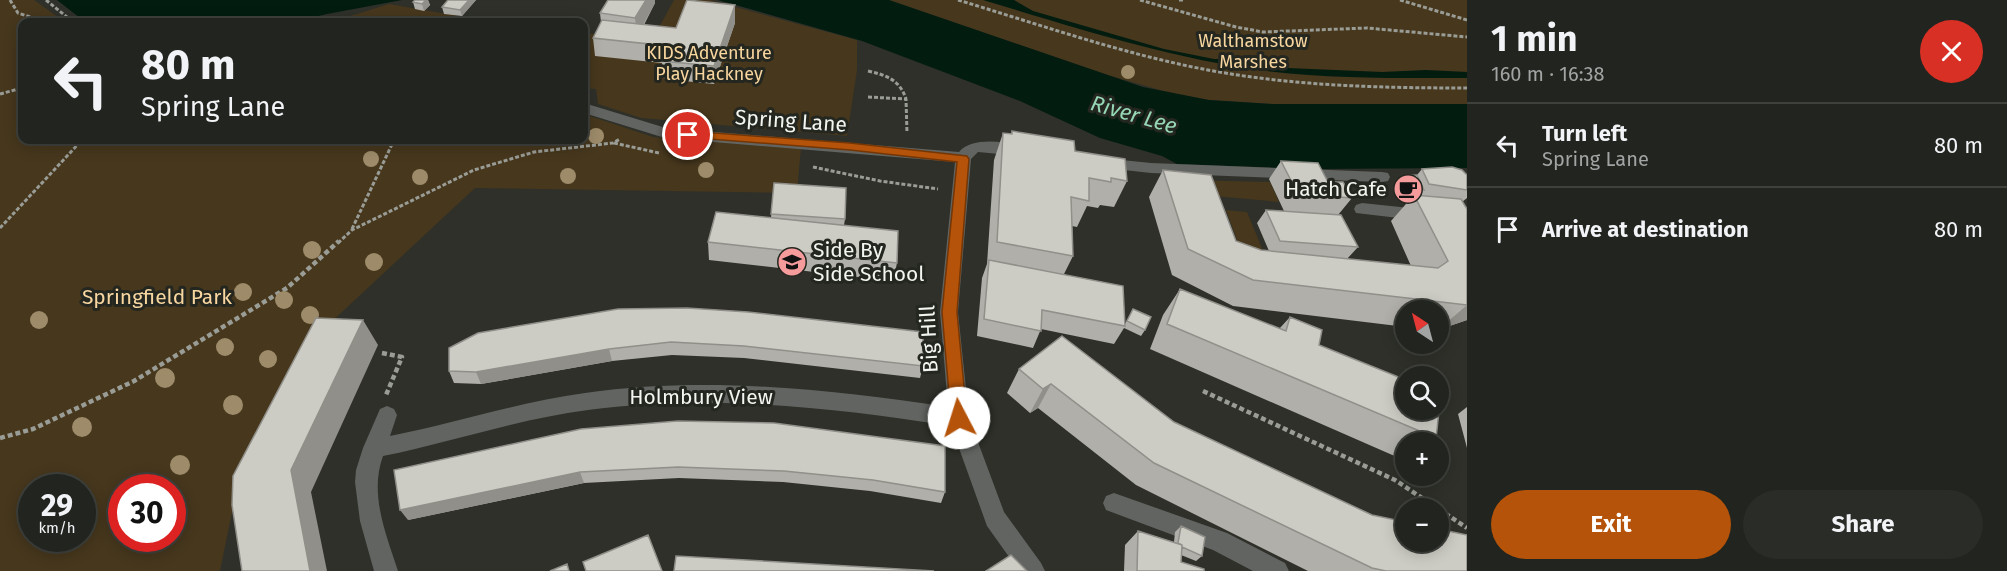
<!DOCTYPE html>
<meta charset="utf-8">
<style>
:root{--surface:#22241f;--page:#2a2c28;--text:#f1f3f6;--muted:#a2a4a4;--line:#3f413d;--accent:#b45309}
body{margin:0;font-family:"Fira Sans",sans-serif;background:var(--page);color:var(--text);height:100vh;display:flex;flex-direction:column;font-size:22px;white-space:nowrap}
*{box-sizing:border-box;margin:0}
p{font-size:20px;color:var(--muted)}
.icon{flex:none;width:33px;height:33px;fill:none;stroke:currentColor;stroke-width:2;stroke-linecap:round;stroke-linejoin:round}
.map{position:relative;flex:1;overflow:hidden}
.details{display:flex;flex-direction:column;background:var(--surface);width:540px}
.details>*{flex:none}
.top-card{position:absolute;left:18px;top:18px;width:570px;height:126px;border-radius:12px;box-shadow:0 3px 15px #0003,0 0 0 2px var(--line);background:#22241f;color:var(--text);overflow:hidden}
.needle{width:39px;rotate:324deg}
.buttons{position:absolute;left:1395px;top:300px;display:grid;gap:12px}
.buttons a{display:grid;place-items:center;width:54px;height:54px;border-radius:50%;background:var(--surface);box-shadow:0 3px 15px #0003,0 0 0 2px var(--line);font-size:30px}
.speed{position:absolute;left:18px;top:474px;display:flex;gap:12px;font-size:30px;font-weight:700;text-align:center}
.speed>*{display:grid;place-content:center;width:78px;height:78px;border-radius:50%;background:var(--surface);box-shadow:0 3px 15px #0003,0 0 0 2px var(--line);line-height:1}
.speed small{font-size:15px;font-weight:400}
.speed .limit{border:9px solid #d22;background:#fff;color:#111}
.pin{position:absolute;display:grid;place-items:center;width:51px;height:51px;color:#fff;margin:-26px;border:3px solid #fff;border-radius:50%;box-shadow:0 2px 6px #0007}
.me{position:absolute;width:66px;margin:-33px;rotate:355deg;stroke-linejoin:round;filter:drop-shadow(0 0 4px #0008)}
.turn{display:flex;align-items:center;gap:21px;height:126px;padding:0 24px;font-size:27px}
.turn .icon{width:78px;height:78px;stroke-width:2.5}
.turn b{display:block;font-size:42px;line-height:51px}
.round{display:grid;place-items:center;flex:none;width:63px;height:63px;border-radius:32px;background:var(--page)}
.overview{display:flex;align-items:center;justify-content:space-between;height:102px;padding:0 24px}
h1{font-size:36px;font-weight:700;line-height:45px}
.action{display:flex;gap:12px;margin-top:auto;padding:12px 24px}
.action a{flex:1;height:69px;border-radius:36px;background:var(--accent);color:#fff;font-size:24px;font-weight:700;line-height:69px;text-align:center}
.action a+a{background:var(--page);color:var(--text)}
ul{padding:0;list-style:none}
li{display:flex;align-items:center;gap:18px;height:84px;padding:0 24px;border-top:2px solid var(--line)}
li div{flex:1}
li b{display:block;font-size:22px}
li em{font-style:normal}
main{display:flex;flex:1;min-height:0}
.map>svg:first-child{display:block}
.green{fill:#46371d;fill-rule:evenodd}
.water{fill:#021c10}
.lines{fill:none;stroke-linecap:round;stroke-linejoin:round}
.path-far1{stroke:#9a9c96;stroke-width:3;stroke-dasharray:4 2;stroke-linecap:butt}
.path{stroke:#9a9c96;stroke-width:4.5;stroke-dasharray:5 3;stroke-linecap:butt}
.minor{fill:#616461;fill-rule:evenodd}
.tree{fill:#9d8b6a}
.wall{fill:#b0afa9}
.shaded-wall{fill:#908f89}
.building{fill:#cdccc4;stroke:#908f89;stroke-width:1.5}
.route{fill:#b45309;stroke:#753606;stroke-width:1.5}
.labels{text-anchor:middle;stroke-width:6;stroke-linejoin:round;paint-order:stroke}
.far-park-label{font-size:18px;fill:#f8d69f;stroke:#242620}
.street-label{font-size:21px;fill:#f3f5f0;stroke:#242620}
.poi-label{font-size:21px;fill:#f3f5f0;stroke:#242620;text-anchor:end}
.park-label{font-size:21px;fill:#f8d69f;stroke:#242620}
.water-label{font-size:22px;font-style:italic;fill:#96d7b6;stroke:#242620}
</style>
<main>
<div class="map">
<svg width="1467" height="571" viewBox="0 0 1467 571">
<rect width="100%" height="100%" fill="#2e3029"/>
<path class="green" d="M0 0H34L65 22H22V140H584V114L653 137 801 148 797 193 475 188 312 340 239 478 220 571H0ZM32 488H82V538H32ZM122 488H172V538H122Z
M674 0H710L857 40V70L847 136 641 118 598 104 596 89 584 88V33L652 40Z
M889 0H1467V104H1272L1209 100 1174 94 1104 74Z
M389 4 464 17 468 22H331Z
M1186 180 1270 182 1279 202 1193 194Z
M1226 210 1247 212 1264 253 1241 251Z"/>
<path class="water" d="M57 0H402L327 14 293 22H95L80 18Z
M718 0H889L1143 87 1209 100 1272 104H1467V168L1314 169 1177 164 1162 156 1100 138 1020 101 862 41Z
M983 0H1014L1033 11 1164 49 1214 59H1240L1267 67 1382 72 1426 70 1467 72V78C1400 78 1332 79 1266 71 1169 58 1077 28 983 0Z"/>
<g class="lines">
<path class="path-far1" d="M10 0 18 13 45 22
M46 0 73 22
M958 0C1041 25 1123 54 1208 70 1293 86 1381 88 1467 88
M1140 0 1236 27 1263 32 1367 28 1467 37
M1179 0H1185
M1400 0 1467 20
M868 71C886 75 900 80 906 99
M0 94 22 88
M868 97 906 99 907 133
M614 143 659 153
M813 167 880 181 938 189
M0 228 82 140
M352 229 394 140
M338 243 352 230 474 170 534 152 613 143 620 139"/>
<path class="path" d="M382 353 402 357 386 395
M1203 391 1395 480 1467 528
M0 438 33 429 134 381 287 288 339 241"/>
<path class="minor" d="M584 103 666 128 959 152C972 136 1008 142 1026 147L1029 151 1026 155 1021 156 978 152 971 159 958 312 969 418 1004 512 1041 563 1045 571H1019L987 526 951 426C831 407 709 394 588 410 518 419 452 442 383 456 369 494 386 534 398 571H374L360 521 355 482 356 470 363 448 380 409 387 406 394 409 397 415 390 436C456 423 519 402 585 393 706 376 828 389 948 407L940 312 955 162 665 138 584 113Z
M1102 158 1151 163 1382 172 1388 173 1390 177 1388 181 1382 182 1151 173 1096 167 1094 163 1096 159Z
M1362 203 1467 214V226L1356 213 1354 209 1356 205Z
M1114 493 1227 533 1285 563 1289 571H1253L1213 550 1106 510 1103 503 1106 496Z"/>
</g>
<g class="tree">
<circle cx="1128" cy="72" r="7"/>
<circle cx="596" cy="136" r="8"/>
<circle cx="371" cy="159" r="8"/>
<circle cx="706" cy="170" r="8"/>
<circle cx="568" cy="176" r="8"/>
<circle cx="420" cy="177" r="8"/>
<circle cx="312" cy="250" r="9"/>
<circle cx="374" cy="262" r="9"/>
<circle cx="243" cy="292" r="9"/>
<circle cx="284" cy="300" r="9"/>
<circle cx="310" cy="315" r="9"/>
<circle cx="39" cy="320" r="9"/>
<circle cx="225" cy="347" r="9"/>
<circle cx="268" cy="359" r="9"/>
<circle cx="165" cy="378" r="10"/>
<circle cx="233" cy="405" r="10"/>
<circle cx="82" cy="427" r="10"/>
<circle cx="180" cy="465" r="10"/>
</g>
<path class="wall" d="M415 0H428L430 5 424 11 415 9 413 2Z
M448 0H476L462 16 444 14 442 7Z
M655 3 644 25 676 28 735 5V23L714 84 664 79 662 63 595 56 593 38 601 22 600 13Z
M1012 131 1075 151 1127 181 1114 207 1100 205 1098 208 1087 206 1077 227 1072 226 1073 256 1064 274 1125 324 1133 309 1145 330 1141 336 1124 328 1114 344 1041 329 1033 348 977 336 982 278 987 264 994 160 1003 133 1011 134Z
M1281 161 1328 182 1352 198 1338 215 1358 247 1347 259 1411 266 1391 221 1413 196 1408 195 1397 183 1403 176 1417 175 1422 169 1467 175V198L1462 202 1467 209V320L1438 330V310H1406V327L1233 306 1172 275 1149 197 1163 170 1236 241 1261 250 1269 251 1257 223 1266 210 1284 211 1269 179Z
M774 183 845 219 844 225 897 263 893 281 709 260 708 242 771 218Z
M1180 289 1279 329 1290 317 1319 345 1436 438 1430 442H1406V461L1150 349 1163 315Z
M618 309 923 366 920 378 744 358 672 355 612 361 481 384 454 383 449 371Z
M1019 369 1174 422 1467 571H1308L1136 485 1038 408 1030 413 1007 393Z
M1467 407V448L1458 414Z
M581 429 945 492 941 503 870 491 783 482 679 478 584 483 408 520Z
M1181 526 1202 556 1196 561 1181 555V562L1204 571H1124L1125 545 1138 531 1174 542 1175 532Z"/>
<path class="shaded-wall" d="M426 0H428L430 5 424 11 422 4Z
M469 0H476L462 16 460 10Z
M646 0H655V3L637 36 635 18Z
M735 5V23L714 84V66Z
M1467 305V320L1438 330Z
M363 320 378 345 311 492 327 571H310L291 470Z
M609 349 612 361 481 384 476 372Z
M1051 384 1038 408 1030 413 1043 389Z
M580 472 584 483 408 520 400 510Z"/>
<path class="building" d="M415 0H426L422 4 413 2Z
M448 0H469L460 10 442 7Z
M608 0H646L635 18 600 13Z
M687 0 735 5 714 66 662 61 668 46 593 38 602 20 676 28Z
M1012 131 1074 141 1075 151 1125 159 1127 181 1111 178V182L1089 178V201L1071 197 1073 256 997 242 1003 133 1012 134Z
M1281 161 1318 163 1328 182H1343L1352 198 1298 194Z
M1452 167 1462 170 1467 175V190L1429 184 1422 169Z
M1163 170 1211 175 1236 241 1261 250 1438 268 1448 261 1414 195 1461 199 1467 209V305L1253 280 1188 249Z
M1417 175 1424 190 1414 188 1403 176Z
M774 183 846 188 845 219 771 214Z
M1266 210 1341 215 1358 247 1280 241Z
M716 212 898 231 897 263 708 242Z
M989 260 1123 286 1125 326 1042 310 1041 331 984 319Z
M1180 289 1286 331 1290 317 1322 330 1319 345 1406 380V410H1438V393L1441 394 1436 438 1167 324Z
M687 308 748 312 923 332V366L744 346 671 342 609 349 476 372 449 371V348L478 333 618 309Z
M1133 309 1151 317 1145 330 1127 321Z
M316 318 363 320 291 470 310 571H242L232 505 233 476Z
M1062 336 1174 422 1372 515 1406 522V542H1438V529L1467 535V571H1386L1372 568 1154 463 1051 384 1043 389 1019 369Z
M678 421 774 423 945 446V492L873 480 784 471 678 467 580 472 400 510 394 470 581 429Z
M1181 526 1205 537 1202 556 1182 547V545L1178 543Z
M1138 531 1182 545 1181 562 1204 569V571H1137Z
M648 535 662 571H586L583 562Z
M1011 555 1027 571H986Z
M676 556 934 571H674Z
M567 564 569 571H550Z"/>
<path class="route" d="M688 131 850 143 967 156 969 159 957 312 967 418 965 423 959 425 954 423 951 418 942 312 957 162 850 150 684 137V132Z"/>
<defs>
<g id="cafe-disc" transform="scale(1.5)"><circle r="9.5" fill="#f59b9c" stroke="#242620"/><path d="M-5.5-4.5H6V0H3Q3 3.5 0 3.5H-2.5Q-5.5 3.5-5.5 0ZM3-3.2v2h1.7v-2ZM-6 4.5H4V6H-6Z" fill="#111"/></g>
<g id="school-disc" transform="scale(1.5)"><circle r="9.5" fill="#f59b9c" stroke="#242620"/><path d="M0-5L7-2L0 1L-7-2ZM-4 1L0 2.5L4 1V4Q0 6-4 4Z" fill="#111"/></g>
</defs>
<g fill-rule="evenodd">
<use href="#cafe-disc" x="1408" y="189"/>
<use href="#school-disc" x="792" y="262"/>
</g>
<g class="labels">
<g class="far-park-label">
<text x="1253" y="47">Walthamstow<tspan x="1253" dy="21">Marshes</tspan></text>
<text x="709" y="59">KIDS Adventure<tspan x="709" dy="21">Play Hackney</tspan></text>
</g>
<g class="street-label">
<text transform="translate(791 121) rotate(4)" y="7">Spring Lane</text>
<text transform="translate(929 339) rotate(-93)" y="7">Big Hill</text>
<text x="701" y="404">Holmbury View</text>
</g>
<g class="poi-label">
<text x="1387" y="196">Hatch Cafe</text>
<text x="813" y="257" text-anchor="start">Side By<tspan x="813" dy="24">Side School</tspan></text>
</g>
<g class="park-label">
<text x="157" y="304">Springfield Park</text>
</g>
<g class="water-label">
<text transform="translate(1134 114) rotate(16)" y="8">River Lee</text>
</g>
</g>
</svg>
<div class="buttons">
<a><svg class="needle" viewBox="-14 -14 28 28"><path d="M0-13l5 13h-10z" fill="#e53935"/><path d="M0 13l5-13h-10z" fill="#a2a4a4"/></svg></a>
<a><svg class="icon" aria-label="search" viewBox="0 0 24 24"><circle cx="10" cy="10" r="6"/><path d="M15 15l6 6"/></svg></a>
<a>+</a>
<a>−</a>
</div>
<div class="speed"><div>29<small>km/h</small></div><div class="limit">30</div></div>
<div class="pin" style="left:688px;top:135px;background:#d93025"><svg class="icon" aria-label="arrive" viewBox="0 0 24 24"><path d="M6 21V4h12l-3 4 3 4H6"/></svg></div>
<svg class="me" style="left:959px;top:418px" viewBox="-20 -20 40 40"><circle r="19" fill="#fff"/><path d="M0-13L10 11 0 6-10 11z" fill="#b45309"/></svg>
<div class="top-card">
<div class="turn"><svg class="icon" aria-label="left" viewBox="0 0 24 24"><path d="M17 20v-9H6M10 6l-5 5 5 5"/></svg><div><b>80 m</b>Spring Lane</div></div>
</div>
</div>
<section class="details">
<div class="overview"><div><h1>1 min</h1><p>160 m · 16:38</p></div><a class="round" style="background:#d93025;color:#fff"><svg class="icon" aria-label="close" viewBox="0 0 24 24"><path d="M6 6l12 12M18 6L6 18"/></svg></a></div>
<ul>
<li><svg class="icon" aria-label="left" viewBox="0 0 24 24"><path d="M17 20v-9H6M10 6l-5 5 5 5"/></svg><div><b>Turn left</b><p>Spring Lane</p></div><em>80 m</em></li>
<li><svg class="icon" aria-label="arrive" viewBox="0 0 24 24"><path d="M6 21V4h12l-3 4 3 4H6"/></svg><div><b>Arrive at destination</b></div><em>80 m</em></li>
</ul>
<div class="action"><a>Exit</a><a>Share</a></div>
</section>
</main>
